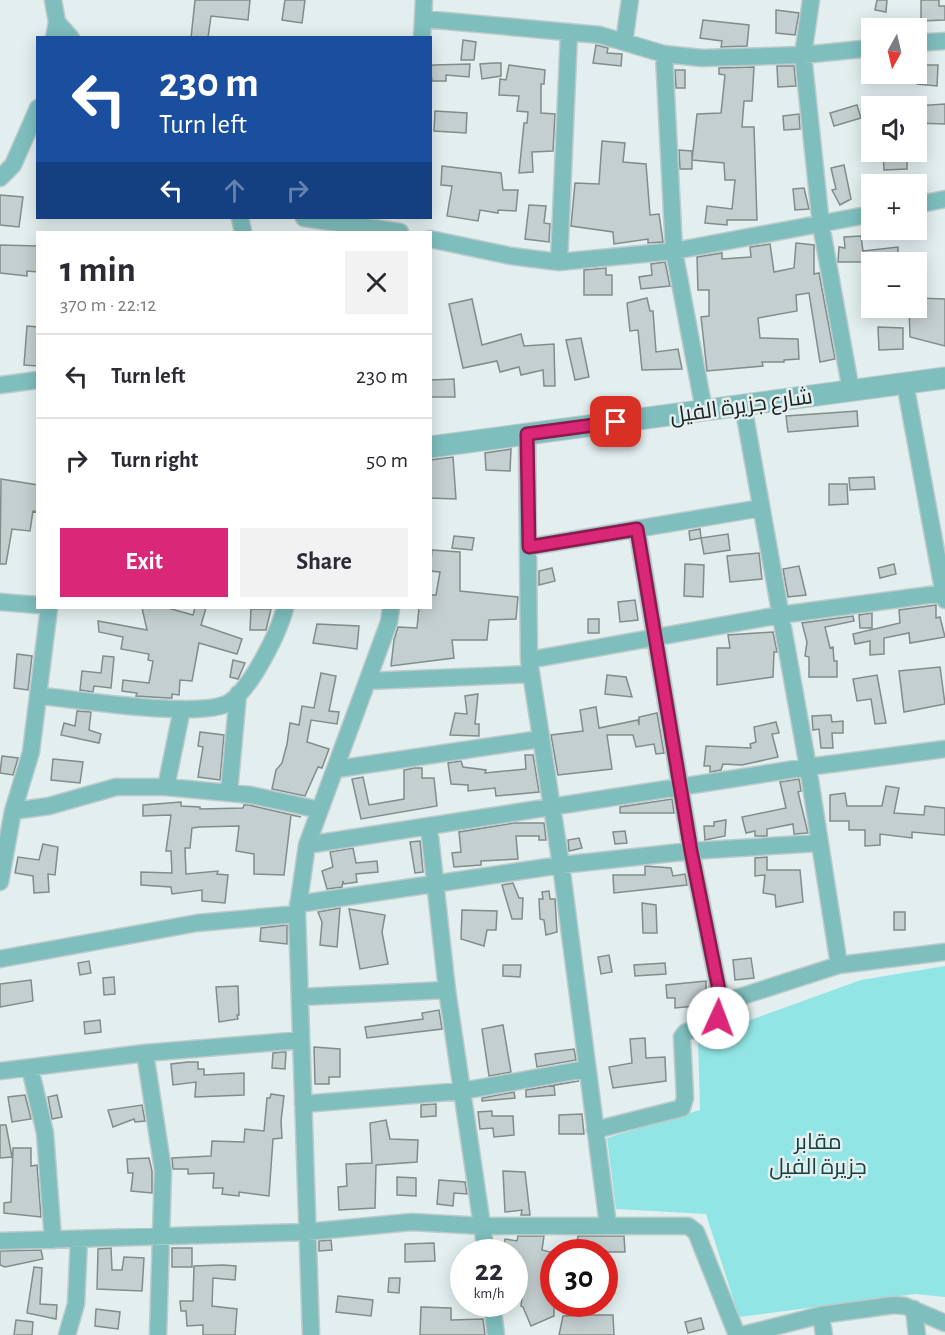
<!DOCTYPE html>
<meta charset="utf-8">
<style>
:root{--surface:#fff;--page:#f2f2f3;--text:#2b2b33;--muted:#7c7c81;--line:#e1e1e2;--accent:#db2777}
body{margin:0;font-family:"Alegreya Sans",Cairo,sans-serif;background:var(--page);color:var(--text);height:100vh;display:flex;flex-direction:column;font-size:22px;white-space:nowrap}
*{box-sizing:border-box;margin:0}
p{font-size:20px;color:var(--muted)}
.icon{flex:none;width:33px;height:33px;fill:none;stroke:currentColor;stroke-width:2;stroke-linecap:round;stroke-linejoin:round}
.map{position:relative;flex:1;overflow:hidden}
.sheet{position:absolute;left:36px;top:231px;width:396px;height:378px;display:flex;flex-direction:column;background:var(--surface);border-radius:0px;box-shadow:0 3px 15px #0003}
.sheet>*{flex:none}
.guide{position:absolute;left:36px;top:36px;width:396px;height:183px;border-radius:0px;box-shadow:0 3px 15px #0003;background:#1a4fa0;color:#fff;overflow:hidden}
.needle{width:39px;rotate:188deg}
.tools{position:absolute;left:861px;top:18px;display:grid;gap:12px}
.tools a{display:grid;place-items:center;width:66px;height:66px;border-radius:0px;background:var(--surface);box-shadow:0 3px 15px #0003;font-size:30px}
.speed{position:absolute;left:450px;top:1239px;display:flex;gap:12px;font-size:30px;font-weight:700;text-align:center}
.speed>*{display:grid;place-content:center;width:78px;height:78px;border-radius:50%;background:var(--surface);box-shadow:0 3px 15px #0003;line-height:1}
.speed small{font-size:15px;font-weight:400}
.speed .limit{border:9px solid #d22;background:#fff;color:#111}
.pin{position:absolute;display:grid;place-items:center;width:51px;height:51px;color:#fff;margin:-26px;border-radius:12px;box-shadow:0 3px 9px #0006}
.me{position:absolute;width:66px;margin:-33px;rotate:2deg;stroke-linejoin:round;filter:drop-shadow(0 0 4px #0008)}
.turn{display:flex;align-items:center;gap:21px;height:126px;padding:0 24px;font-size:27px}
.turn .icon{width:78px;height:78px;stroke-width:2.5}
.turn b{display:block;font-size:42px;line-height:51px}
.lanes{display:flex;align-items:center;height:57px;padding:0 24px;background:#0003;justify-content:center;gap:30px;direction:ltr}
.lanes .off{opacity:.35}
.round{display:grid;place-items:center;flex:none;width:63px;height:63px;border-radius:0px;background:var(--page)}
.overview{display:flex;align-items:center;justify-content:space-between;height:102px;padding:0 24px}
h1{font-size:36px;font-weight:700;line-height:45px}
.primary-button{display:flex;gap:12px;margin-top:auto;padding:12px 24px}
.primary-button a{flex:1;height:69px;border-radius:0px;background:var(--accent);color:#fff;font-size:24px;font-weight:700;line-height:69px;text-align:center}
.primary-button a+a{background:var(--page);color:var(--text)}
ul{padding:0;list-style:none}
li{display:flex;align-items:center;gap:18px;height:84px;padding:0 24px;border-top:2px solid var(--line)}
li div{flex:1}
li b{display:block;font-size:22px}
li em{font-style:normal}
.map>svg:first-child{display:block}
.green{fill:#91e5e4}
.building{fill:#c4cfcf;stroke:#818c8b;stroke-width:1.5}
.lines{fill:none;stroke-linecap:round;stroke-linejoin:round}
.minor-casing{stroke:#bfcaca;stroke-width:19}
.tertiary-casing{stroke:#bfcaca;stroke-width:23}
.minor{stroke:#7ebfbe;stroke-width:16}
.tertiary{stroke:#7ebfbe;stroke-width:21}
.route-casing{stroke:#8e194d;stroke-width:15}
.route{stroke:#db2777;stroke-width:10}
.labels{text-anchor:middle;stroke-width:5;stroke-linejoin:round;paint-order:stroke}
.street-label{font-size:22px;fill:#1d2121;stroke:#e3efef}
.park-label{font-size:22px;fill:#174141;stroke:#e3efef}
</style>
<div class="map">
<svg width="945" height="1335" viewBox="0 0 945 1335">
<rect width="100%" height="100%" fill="#e3efef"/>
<path class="green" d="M945 966V1297L915 1294 739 1317 706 1214 616 1209 607 1138 700 1110 698 1039 861 980Z"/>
<path class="building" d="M195 0H250L248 20 211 16 208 38H191Z
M285 0H305L302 23 282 20Z
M877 0H887L886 12 875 10Z
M921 0H939V6H945V20L921 21Z
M776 10 799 13 795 35 776 33Z
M703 20 749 25 747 46 721 47 722 41 700 38Z
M463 40 476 42 474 60H461Z
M596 45 608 48 607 53 622 54 621 66 593 63Z
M494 63H501V76L482 79 480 64Z
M470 64 469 77 446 75V81H432L430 67 433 65Z
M509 65 545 70 544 84H541V113L555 114 553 151 532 152 533 172 519 173 524 123H527L528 112 517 111 519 96 499 95 500 79 506 80Z
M918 65H938L937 86 917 84Z
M777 66H794L796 86 778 87Z
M754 67 752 101H744L742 127H754L757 220H727V225L705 223 707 206 732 209 735 180H725L724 163 692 160 697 114 721 113 725 75 719 74V68Z
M675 70H685V88H676Z
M945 104V124L916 123V106Z
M857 105 861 118 834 126 830 113Z
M435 111 467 113 466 133 434 131Z
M799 114 800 129 784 130 783 116Z
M602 141 625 143 623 162 646 164 650 215 659 214 663 242 648 243V239L614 244 613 232 571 226 575 183 599 184Z
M679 150 692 151V169H680Z
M883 152H907V169L884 170Z
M844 165 851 199 840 205 832 190 836 189 831 168Z
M442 166 501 173 503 190H518L516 211 498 210V213L480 210 478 221 447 216 452 186 441 185Z
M804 188 809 209 795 210 793 189Z
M0 195 23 197 19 227 0 225Z
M529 205 546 206 544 223 550 224 549 242 525 239Z
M861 236 863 251 898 247V262H838L839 247 845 248 844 237Z
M796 243 814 245V274L819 273 835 359 820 362 809 293 796 295 797 311 758 318 760 338 798 339 799 359 784 360V362H762L763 366 707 371 701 317 709 316V290H698L697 257 722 253V259L751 257 750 247 770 244 774 272 794 268Z
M0 245 38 246V272L27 271V276L0 273Z
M665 262 670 286 641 289 639 277 652 275 651 264Z
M606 268V275H612V295H584V270Z
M647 298 650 311H653L656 352 678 349 682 369 642 370 638 330 630 331 627 303Z
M916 298 945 299V346L910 337 909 308H916Z
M472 299 482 345 521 334 524 346 554 344 555 386H544L543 370 521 375 519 367 500 372 497 361 463 368 449 304Z
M27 326 38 327V366L24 365Z
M878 327 903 328V349L879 350Z
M581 338 589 377 575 380 566 340Z
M454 379 455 397H430V380Z
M857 411 858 426 788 432 786 416Z
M511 449 510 471 486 470 485 453Z
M453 457 456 499 430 498V460Z
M874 477 875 489 850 490 849 478Z
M1 479 38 485V503L36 512 33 511 30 531 12 529 6 564H0Z
M829 484H847L848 504 829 505Z
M700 529 701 538 728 534 730 550 704 554 701 538 690 540 689 531Z
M454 536 474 538 472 550 452 548Z
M432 550 460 552V591L518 597 516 619 489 620 487 640H452L454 658 391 666 394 640 398 627 417 628 419 608H430V595H436L440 572 430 571Z
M759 553 762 579 730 582 727 556Z
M685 564 704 565 703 597 684 596Z
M894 564 896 574 880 578 878 568Z
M799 566 806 595 788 597 783 569Z
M552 568 555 581 539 585V571Z
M635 600 638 620 620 622 618 602Z
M936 605V618L940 617 945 637 910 643 909 633 884 638V654L870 655V641L855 644 853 634 900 623 899 610Z
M142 608H168L193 615 195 608H206L201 625 242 639 237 654 199 643 192 681 180 680 179 695 172 694V698H168L136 696 137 693 122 691 123 680 149 683 153 661 148 660 149 654 121 649 123 637 99 632 98 621 147 630Z
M251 609H271L266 630H250Z
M872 613V628H860L859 615Z
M853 616 854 621 825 627 830 648 833 647 834 661H837V677H809V657L805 656 807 642 802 623Z
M588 619H599V633H588Z
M317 624 359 626 357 649 313 643Z
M773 632 777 652H774L773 677 717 685V648H730L728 635Z
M17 654 32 656 28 690 14 688Z
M103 656 114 657 111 688 94 686 93 692 80 690 82 671 101 673Z
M233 660 245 663 238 679 230 677Z
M940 667 945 704 904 712 899 671Z
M321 673 336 676 329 711 339 712 337 724 311 720 307 742 329 749 322 768 318 767 305 796 272 789 276 770 282 763 287 744 290 723 299 725 302 706 314 708Z
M607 675 626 677 632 697 605 694Z
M877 675 886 723 875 724 871 699 857 701 853 679Z
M478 694 475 724H479V736L450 735 455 713 467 714 465 696Z
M596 707 599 728 638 720 639 725V717L657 713 664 753 656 754 654 744 636 747 633 735H607L612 769 558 775 551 735 583 731 580 710Z
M77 711 91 712 89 730 101 734 99 743 61 735 64 723 75 726Z
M831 715 832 722 843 721V733H832L833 748H821L819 729 813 730 812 716Z
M776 722 779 733 772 734 778 757 742 765 723 764 721 770 710 772V766H704L706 746 751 748 750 744 756 742 754 727Z
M200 732 224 735 220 780 198 777 203 747 198 746Z
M525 755H533L539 792 496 796 495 788 468 791V785L451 784 448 763 461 761 463 767 486 770 485 773 526 769Z
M2 756 18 758 13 775 0 773Z
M53 759 83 762 80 783 51 780Z
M414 768H422V778H434L437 806 361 819 352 779 363 777 369 805 404 799V770Z
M799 779 801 791 798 792 808 833 794 834 793 824 767 829V836H755V831L746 833 742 817 786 808 780 782Z
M886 786 899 788 894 813 924 815 925 806 945 808V835L912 832V838L880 834V845L865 846V830H849V821H830V795L845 793 847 806H882Z
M672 799 674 813H620V807Z
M181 802V806L200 807V809L243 808 244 805H249L301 817 291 815 284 875 254 874V854L236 851 239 826 200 827 192 828 190 848H185L186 874 218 871 217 874 228 875 225 903 202 901V890L172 894 171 887 141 885V872L172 873 171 851H166L171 815 143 816V805Z
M726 820 725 836 705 840 704 826H714V822Z
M514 823H544L546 840H539V836H516L518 859 481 861V865L454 867 452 853 461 852 459 832Z
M625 831 627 843 615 844 613 832Z
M579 838 582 848 569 851 568 840Z
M420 841 423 872 415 873 410 842Z
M43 844 58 847 55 875 48 874 49 892 34 893 33 876 15 873 18 857 39 860Z
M353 848 356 863 377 861 378 872 356 874 357 882 344 884 343 881 342 887 327 889 322 871 333 867 330 852Z
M767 857V870H800L803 902 776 907 775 895 763 893 765 875 755 876V858Z
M645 866 671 868 673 876 685 874 687 885 614 893 613 875H645Z
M513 883 519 898H523L522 919H512L502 885Z
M549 891 550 899H555L557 932 546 935 544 920 540 919 539 899H543L542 892Z
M642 903 656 905 657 933H643Z
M340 908 337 947 320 945 322 922 318 912Z
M349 909 385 915 382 932 388 964 360 969Z
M462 910 497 911 496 930H487L484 946 461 939Z
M894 912H905V930H894Z
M287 925V944L260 941 261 928Z
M609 955 612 972 601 974 598 957Z
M751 958 754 978 735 980 733 960Z
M89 961 91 973 80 975 78 963Z
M665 963 666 974 635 976 634 965Z
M503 965H521L520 977 503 976Z
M114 977 115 994 104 995 103 978Z
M31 980 33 1001 0 1007V984Z
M706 981V1005L675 1008V998H667L666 985Z
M238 986 239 1015H237L238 1019 219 1022 216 987Z
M439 1010 442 1029 367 1038 365 1027 423 1019 422 1013Z
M100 1020 101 1032 85 1034 84 1022Z
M503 1025 511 1072 489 1076 482 1029Z
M645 1038 646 1058 665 1057 666 1081 613 1088 609 1067 632 1063 630 1039Z
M314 1047 340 1049V1077H329V1084H315Z
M574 1049 576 1060 537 1067 535 1054Z
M283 1052H286L285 1069 272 1068 273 1053Z
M188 1062H198V1069H204V1075L244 1073V1095L195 1097 196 1082 173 1085 171 1064Z
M579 1081 554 1085 555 1095 526 1097V1090Z
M514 1092 515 1098 482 1101V1098Z
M271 1094 284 1096 281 1121 282 1138 273 1139 269 1196 239 1192V1196L222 1194 223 1188H213L214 1173 188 1174V1169H173L172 1158 211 1156 212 1141 244 1142 245 1129 264 1131 267 1098H270Z
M25 1095 31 1119 12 1122 8 1097Z
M57 1095 62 1117 52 1119 48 1097Z
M436 1104V1116L421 1117V1105Z
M142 1105 145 1121 135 1122 134 1119 113 1127 108 1110Z
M492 1111V1116H513L514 1135 494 1137 493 1128 480 1129 478 1112Z
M582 1114 584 1134H559V1115Z
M386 1120 390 1139 418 1140 417 1162 376 1165 375 1208 339 1210 338 1187 347 1186 346 1164 372 1163 370 1123Z
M0 1125H6L12 1157 0 1158Z
M13 1148H31V1166L37 1165 41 1217 4 1213V1203L11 1202Z
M149 1158 152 1171V1193L131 1191 133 1173H128L127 1159Z
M503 1171 525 1172 530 1215H521L522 1210 505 1212Z
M397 1177 416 1178V1196L397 1195Z
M439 1180 465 1182 467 1194 454 1193 453 1206 437 1204Z
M518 1236H544L542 1250 554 1253V1265L547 1289H554V1316L531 1326 523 1307 521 1306 523 1289 521 1274 514 1273V1252H503L505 1239 517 1241Z
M578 1236H624L625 1252H575Z
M331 1240 332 1250 319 1251V1241Z
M434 1243 435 1261 405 1262V1244Z
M111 1248 112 1270H122L124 1257 144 1258 142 1291 97 1289 98 1249Z
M172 1248H192V1267H172Z
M41 1250 43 1259 5 1267 0 1265V1251Z
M223 1265 236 1266 235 1280 213 1278 212 1306 237 1309 235 1335H203V1325L187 1326 186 1311H181L180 1301H193L194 1266Z
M34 1267 42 1268 40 1304 57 1305 56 1319 27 1313Z
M389 1278H400L399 1293 388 1292Z
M338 1296 373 1300 371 1316 336 1312Z
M421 1307 451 1308V1320L483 1319 485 1335H420Z
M96 1309 120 1312 118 1329 95 1326Z
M589 1315H613L614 1335H559L563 1316Z
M701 1318 704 1329 688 1333 685 1322Z
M16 1320 33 1322 32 1335H14Z"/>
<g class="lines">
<g class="minor-casing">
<path id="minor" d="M53 0 57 22 54 38
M811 0 803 55 821 225 851 391
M424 19 600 35 664 54 702 58 803 55 872 48
M57 22 71 38
M422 38 424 0
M624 42 630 0
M916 43 945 41
M664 54 674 251 704 410
M0 178 13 165 38 108
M916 205 945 199
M240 218 243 232
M304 218 400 232
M430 239 511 256 559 262 674 251 872 214
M559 262 569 32
M905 383 945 600
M0 385 38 380
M743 405 808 767 839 965
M527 434 529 660 561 865 608 1225
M637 529 691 851 722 1005
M529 547 761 508
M0 602 38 605
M529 660 780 615 945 593
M368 681 531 674
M40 696C77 699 203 720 230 702 252 687 279 632 285 608
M337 769 540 739
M166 787 251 795 320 810
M229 792 238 694
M13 811 49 806 116 787H166L182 709
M429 827 447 990 486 1252
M307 845 808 767 945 749
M0 882 13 811 31 752 49 608
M298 904 561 865 691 851 819 843
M0 959 197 923 297 914
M300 997 447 990
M145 1053 163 1170 158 1335
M30 1068 45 1133 53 1240
M0 1071 145 1053 301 1040
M303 1104 462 1091 586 1069
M595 1130 682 1108 685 1098 682 1037 686 1032 714 1023 724 1002 839 965 945 952
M0 1241 307 1232 411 1222 483 1226H688L696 1232 737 1335
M492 1304 496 1335
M914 1309 917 1335
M821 1315 824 1335
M67 1335 76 1304 79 1239
M311 1335 297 914 307 845 389 622 391 608
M742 1335 821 1315 894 1305 905 1306 945 1323"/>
</g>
<g class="tertiary-casing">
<path id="tertiary" d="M430 447 945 378"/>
</g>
<use href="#minor" class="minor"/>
<use href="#tertiary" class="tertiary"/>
</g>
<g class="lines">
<g class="route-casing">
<path id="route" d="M616 422 527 434 529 547 637 529 691 851 722 1005 718 1018"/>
</g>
<use href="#route" class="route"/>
</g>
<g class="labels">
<g class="street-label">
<text transform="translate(741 405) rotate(-8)" y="8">شارع جزيرة الفيل</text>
</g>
<g class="park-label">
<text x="818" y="1149">مقابر<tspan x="818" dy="25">جزيرة الفيل</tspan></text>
</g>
</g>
</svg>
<div class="tools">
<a><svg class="needle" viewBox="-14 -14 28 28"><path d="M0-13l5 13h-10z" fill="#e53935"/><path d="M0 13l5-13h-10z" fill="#7c7c81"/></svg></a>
<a><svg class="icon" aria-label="sound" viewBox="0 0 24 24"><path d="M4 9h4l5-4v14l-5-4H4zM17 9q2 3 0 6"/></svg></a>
<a>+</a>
<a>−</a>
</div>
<div class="speed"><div>22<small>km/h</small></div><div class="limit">30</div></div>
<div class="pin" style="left:616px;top:422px;background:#d93025"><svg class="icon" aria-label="arrive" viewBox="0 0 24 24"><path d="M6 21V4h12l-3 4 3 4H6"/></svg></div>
<svg class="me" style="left:718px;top:1018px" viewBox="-20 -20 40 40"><circle r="19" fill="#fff"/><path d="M0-13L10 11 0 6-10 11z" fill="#db2777"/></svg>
<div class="guide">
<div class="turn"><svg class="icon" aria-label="left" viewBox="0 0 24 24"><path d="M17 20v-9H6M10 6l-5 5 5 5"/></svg><div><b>230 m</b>Turn left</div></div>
<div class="lanes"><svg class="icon" aria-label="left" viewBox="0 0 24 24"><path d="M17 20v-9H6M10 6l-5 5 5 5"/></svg><svg class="icon off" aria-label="ahead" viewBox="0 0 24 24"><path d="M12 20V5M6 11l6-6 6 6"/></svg><svg class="icon off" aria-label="right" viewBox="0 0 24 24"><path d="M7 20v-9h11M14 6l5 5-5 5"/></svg></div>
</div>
<section class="sheet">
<div class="overview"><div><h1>1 min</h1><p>370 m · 22:12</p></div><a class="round"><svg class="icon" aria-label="close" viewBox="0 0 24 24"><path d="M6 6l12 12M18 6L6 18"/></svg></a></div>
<ul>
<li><svg class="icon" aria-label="left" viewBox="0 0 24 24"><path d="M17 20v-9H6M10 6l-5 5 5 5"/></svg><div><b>Turn left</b></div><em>230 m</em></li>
<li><svg class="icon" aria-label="right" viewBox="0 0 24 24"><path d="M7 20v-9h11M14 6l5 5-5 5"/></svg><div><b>Turn right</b></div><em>50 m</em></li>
</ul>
<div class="primary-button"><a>Exit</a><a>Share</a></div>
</section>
</div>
